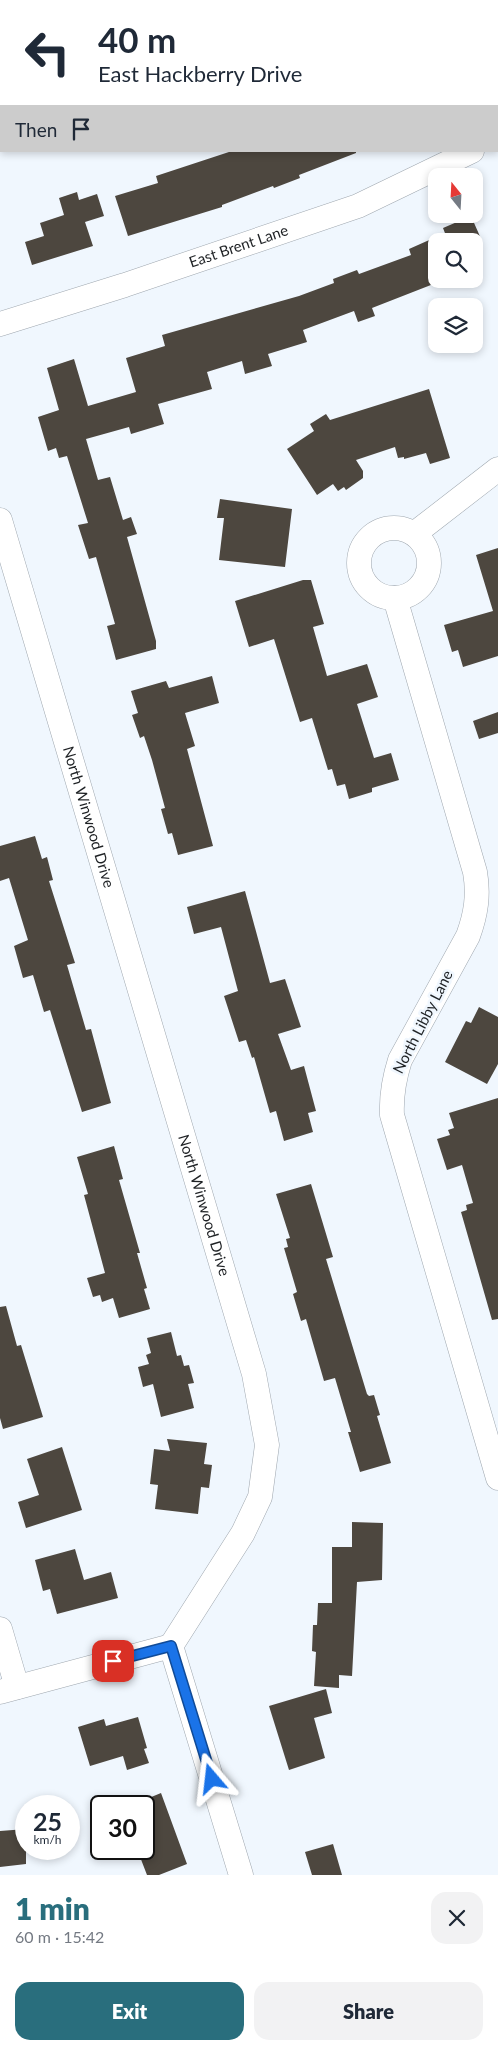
<!DOCTYPE html>
<meta charset="utf-8">
<style>
:root{--surface:#fff;--page:#f2f2f3;--text:#1f2937;--muted:#747a83;--accent:#296e7d}
body{margin:0;font-family:Lato,sans-serif;background:var(--page);color:var(--text);height:100vh;display:flex;flex-direction:column;font-size:19px;white-space:nowrap}
*{box-sizing:border-box;margin:0}
p{font-size:16px;color:var(--muted)}
.icon{flex:none;width:28px;height:28px;fill:none;stroke:currentColor;stroke-width:2;stroke-linecap:round;stroke-linejoin:round}
.map{position:relative;height:1875px;overflow:hidden}
.side{display:flex;flex-direction:column;background:var(--surface);flex:1}
.side>*{flex:none}
.banner{position:absolute;left:0px;top:0px;width:499px;height:152px;box-shadow:0 2px 8px #0003;background:#fff;color:var(--text);overflow:hidden}
.needle{width:32px;rotate:342deg}
.fabs{position:absolute;left:428px;top:168px;display:grid;gap:10px}
.fabs a{display:grid;place-items:center;width:55px;height:55px;border-radius:10px;background:var(--surface);box-shadow:0 2px 8px #0003;font-size:25px}
.speed{position:absolute;left:15px;top:1795px;display:flex;gap:10px;font-size:25px;font-weight:700;text-align:center}
.speed>*{display:grid;place-content:center;width:65px;height:65px;border-radius:50%;background:var(--surface);box-shadow:0 2px 8px #0003;line-height:1}
.speed small{font-size:12px;font-weight:400}
.speed .limit{border:2px solid #111;border-radius:8px;background:#fff;color:#111}
.pin{position:absolute;display:grid;place-items:center;width:42px;height:42px;color:#fff;margin:-21px;border-radius:10px;box-shadow:0 2px 8px #0006}
.me{position:absolute;width:55px;margin:-28px;rotate:343deg;stroke-linejoin:round;filter:drop-shadow(0 0 4px #0008)}
.turn{display:flex;align-items:center;gap:18px;height:105px;padding:0 15px;font-size:22px}
.turn .icon{width:65px;height:65px;stroke-width:2.5}
.turn b{display:block;font-size:35px;line-height:42px}
.then{display:flex;align-items:center;height:48px;padding:0 15px;background:#0003;gap:10px;font-size:19px}
.round{display:grid;place-items:center;flex:none;width:52px;height:52px;border-radius:15px;background:var(--page)}
.headline{display:flex;align-items:center;justify-content:space-between;height:85px;padding:0 15px}
h1{font-size:30px;font-weight:800;line-height:38px;color:var(--accent)}
.button{display:flex;gap:10px;margin-top:auto;padding:10px 15px}
.button a{flex:1;height:58px;border-radius:15px;background:var(--accent);color:#fff;font-size:20px;font-weight:800;line-height:58px;text-align:center}
.button a+a{background:var(--page);color:var(--text)}
.map>svg:first-child{display:block}
.building{fill:#4d473f}
.lines{fill:none;stroke-linecap:round;stroke-linejoin:round}
.minor-casing{stroke:#9fa7af;stroke-width:25}
.minor{stroke:#fff;stroke-width:24}
.route-casing{stroke:#114b97;stroke-width:12}
.route{stroke:#1a73e8;stroke-width:9}
.labels{text-anchor:middle;stroke-width:5;stroke-linejoin:round;paint-order:stroke}
.street-label{font-size:15px;fill:#1e2124;stroke:#f0f7fe}
</style>
<div class="map">
<svg width="498" height="1875" viewBox="0 0 498 1875">
<rect width="100%" height="100%" fill="#f0f7fe"/>
<path class="building" d="M232 151H356V153L299 175 300 178 274 188 273 186 222 205V207L128 236 115 196 158 183 156 176Z
M77 192 79 200 97 194 104 216 85 222 93 246 32 265 25 242 44 236 40 223 64 215 59 198Z
M471 216 482 241H448L443 228Z
M436 237V283L372 308 375 316 358 322 354 311 303 330 307 342 268 354 272 366 245 374 242 361 207 372 212 389 158 404 164 424 131 434 129 427 86 439 98 480 110 477 123 520 131 517 137 534 127 537 156 641V649L116 660 107 626 115 624 96 557 89 559 78 525 88 523 67 456 59 458 56 448 48 451 38 417 59 410 47 368 74 359 88 406 136 392 126 358 165 346 162 335 299 296 334 283 333 279 357 270 359 274 411 255 409 249Z
M429 389 450 458 430 464 426 453 404 459V457L398 458 395 447 356 460 363 471V478L346 490 344 487 338 491 333 484 317 495 287 449 314 431 310 424 326 414 330 420Z
M220 499 292 509 285 567 219 560 224 518H217Z
M498 548V656L463 667 458 650 452 652 444 625 493 611 476 555Z
M303 580H311L324 624 313 627 327 676 367 664 378 697 357 704 374 758 391 753 399 780 372 788V792L349 799 345 784 337 786 332 769 328 770 312 718 300 722 274 639 249 647 235 601Z
M212 676 219 703 185 713 195 746 187 749 213 846 178 855 172 833 168 834 161 809 165 808 152 760 144 736 140 738 132 715 138 713 131 691 166 681 169 688Z
M498 712V733L479 739 473 721Z
M35 836 42 859 47 857 53 880 49 881 75 963 67 965 86 1030 91 1029 111 1103 82 1112 50 1010 44 1012 33 975 23 978 14 946 28 940 9 878 0 881V846Z
M245 891 270 983 285 979 301 1027 278 1034 291 1070 304 1066 316 1111 308 1113 313 1132 284 1141 276 1111 270 1113 254 1057 252 1058 246 1040 239 1042 224 996 238 991 221 927 194 934 187 907Z
M479 1007 498 1017V1064L487 1084 445 1062 466 1021 471 1023Z
M498 1098V1319L492 1320 461 1212 467 1210 466 1205 473 1203 462 1165 447 1170 437 1139 450 1135 448 1130 454 1128 449 1113Z
M114 1146 123 1179 119 1180 140 1253H137L147 1288 144 1289 150 1309 119 1318 113 1298 102 1302 100 1295 93 1297 87 1278 105 1273 84 1195 88 1194 77 1157Z
M311 1184 333 1257 326 1259 367 1394 369 1396 374 1395 380 1415 377 1416 391 1463 360 1472 348 1432H351L335 1378 324 1381 306 1319 301 1321 293 1294 297 1292 284 1248 288 1247 286 1239 290 1238 276 1194Z
M6 1306 17 1346 21 1345 43 1417 3 1429 0 1418V1307Z
M171 1332 177 1356 181 1355 184 1366 189 1365 194 1383 188 1384 194 1408 161 1417 153 1384 143 1387 138 1367 149 1364 146 1355 151 1353 147 1338Z
M167 1439 207 1443 204 1464 212 1465 209 1488 201 1487 198 1514 155 1509 158 1485 150 1484 154 1449 170 1451Z
M62 1447 82 1510 26 1528 18 1502 39 1495 27 1459Z
M352 1522 383 1523 382 1580 357 1582 352 1676 339 1675V1688L314 1686 316 1652 312 1651 313 1625H317L318 1603H332V1547H352Z
M75 1549 84 1580 111 1572 118 1598 57 1614 50 1589 43 1591 35 1560Z
M326 1689 332 1713 314 1718 325 1758 289 1770 269 1706Z
M138 1717 147 1748 144 1749 149 1763 127 1770 123 1756 90 1766 78 1727 104 1719 106 1726Z
M161 1793 187 1864 159 1875H147L137 1849H144V1800Z
M26 1829V1864L0 1867V1831Z
M333 1844 342 1875H312L305 1852Z"/>
<g class="lines">
<g class="minor-casing">
<g id="minor">
<path d="M21 1V0"/>
<path d="M0 41 1 38"/>
<path d="M498 139V138"/>
<path id="s1" d="M0 324 125 285 358 206 472 151"/>
<path id="s2" d="M0 520 254 1374 267 1445 260 1497 243 1533 171 1646 241 1875"/>
<circle cx="394" cy="563" r="35"/>
<path d="M414 534 498 469"/>
<path d="M395 598 475 872C479 895 476 914 468 936L400 1060C394 1079 391 1095 392 1115L498 1478"/>
<path d="M0 1629 17 1687"/>
<path d="M0 1692 171 1646"/>
</g>
</g>
<use href="#minor" class="minor"/>
</g>
<g class="lines">
<g class="route-casing">
<path id="route" d="M113 1661 171 1646 212 1779"/>
</g>
<use href="#route" class="route"/>
</g>
<g class="labels">
<g class="street-label">
<text dy="5" stroke="none"><textPath href="#s1" startOffset="251">East Brent Lane</textPath></text>
<text dy="5" stroke="none"><textPath href="#s2" startOffset="310">North Winwood Drive</textPath></text>
<text transform="translate(423 1022) rotate(-63)" y="5">North Libby Lane</text>
<text dy="5" stroke="none"><textPath href="#s2" startOffset="715">North Winwood Drive</textPath></text>
</g>
</g>
</svg>
<div class="fabs">
<a><svg class="needle" viewBox="-14 -14 28 28"><path d="M0-13l5 13h-10z" fill="#e53935"/><path d="M0 13l5-13h-10z" fill="#747a83"/></svg></a>
<a><svg class="icon" aria-label="search" viewBox="0 0 24 24"><circle cx="10" cy="10" r="6"/><path d="M15 15l6 6"/></svg></a>
<a><svg class="icon" aria-label="layers" viewBox="0 0 24 24"><path d="M12 4l9 5-9 5-9-5zM3 14l9 5 9-5"/></svg></a>
</div>
<div class="speed"><div>25<small>km/h</small></div><div class="limit">30</div></div>
<div class="pin" style="left:113px;top:1661px;background:#d93025"><svg class="icon" aria-label="arrive" viewBox="0 0 24 24"><path d="M6 21V4h12l-3 4 3 4H6"/></svg></div>
<svg class="me" style="left:212px;top:1779px" viewBox="-20 -20 40 40"><path d="M0-17L14 15 0 8-14 15z" fill="#1a73e8" stroke="#fff" stroke-width="4"/></svg>
<div class="banner">
<div class="turn"><svg class="icon" aria-label="left" viewBox="0 0 24 24"><path d="M17 20v-9H6M10 6l-5 5 5 5"/></svg><div><b>40 m</b>East Hackberry Drive</div></div>
<div class="then">Then<svg class="icon" aria-label="arrive" viewBox="0 0 24 24"><path d="M6 21V4h12l-3 4 3 4H6"/></svg></div>
</div>
</div>
<section class="side">
<div class="headline"><div><h1>1 min</h1><p>60 m · 15:42</p></div><a class="round"><svg class="icon" aria-label="close" viewBox="0 0 24 24"><path d="M6 6l12 12M18 6L6 18"/></svg></a></div>
<div class="button"><a>Exit</a><a>Share</a></div>
</section>
